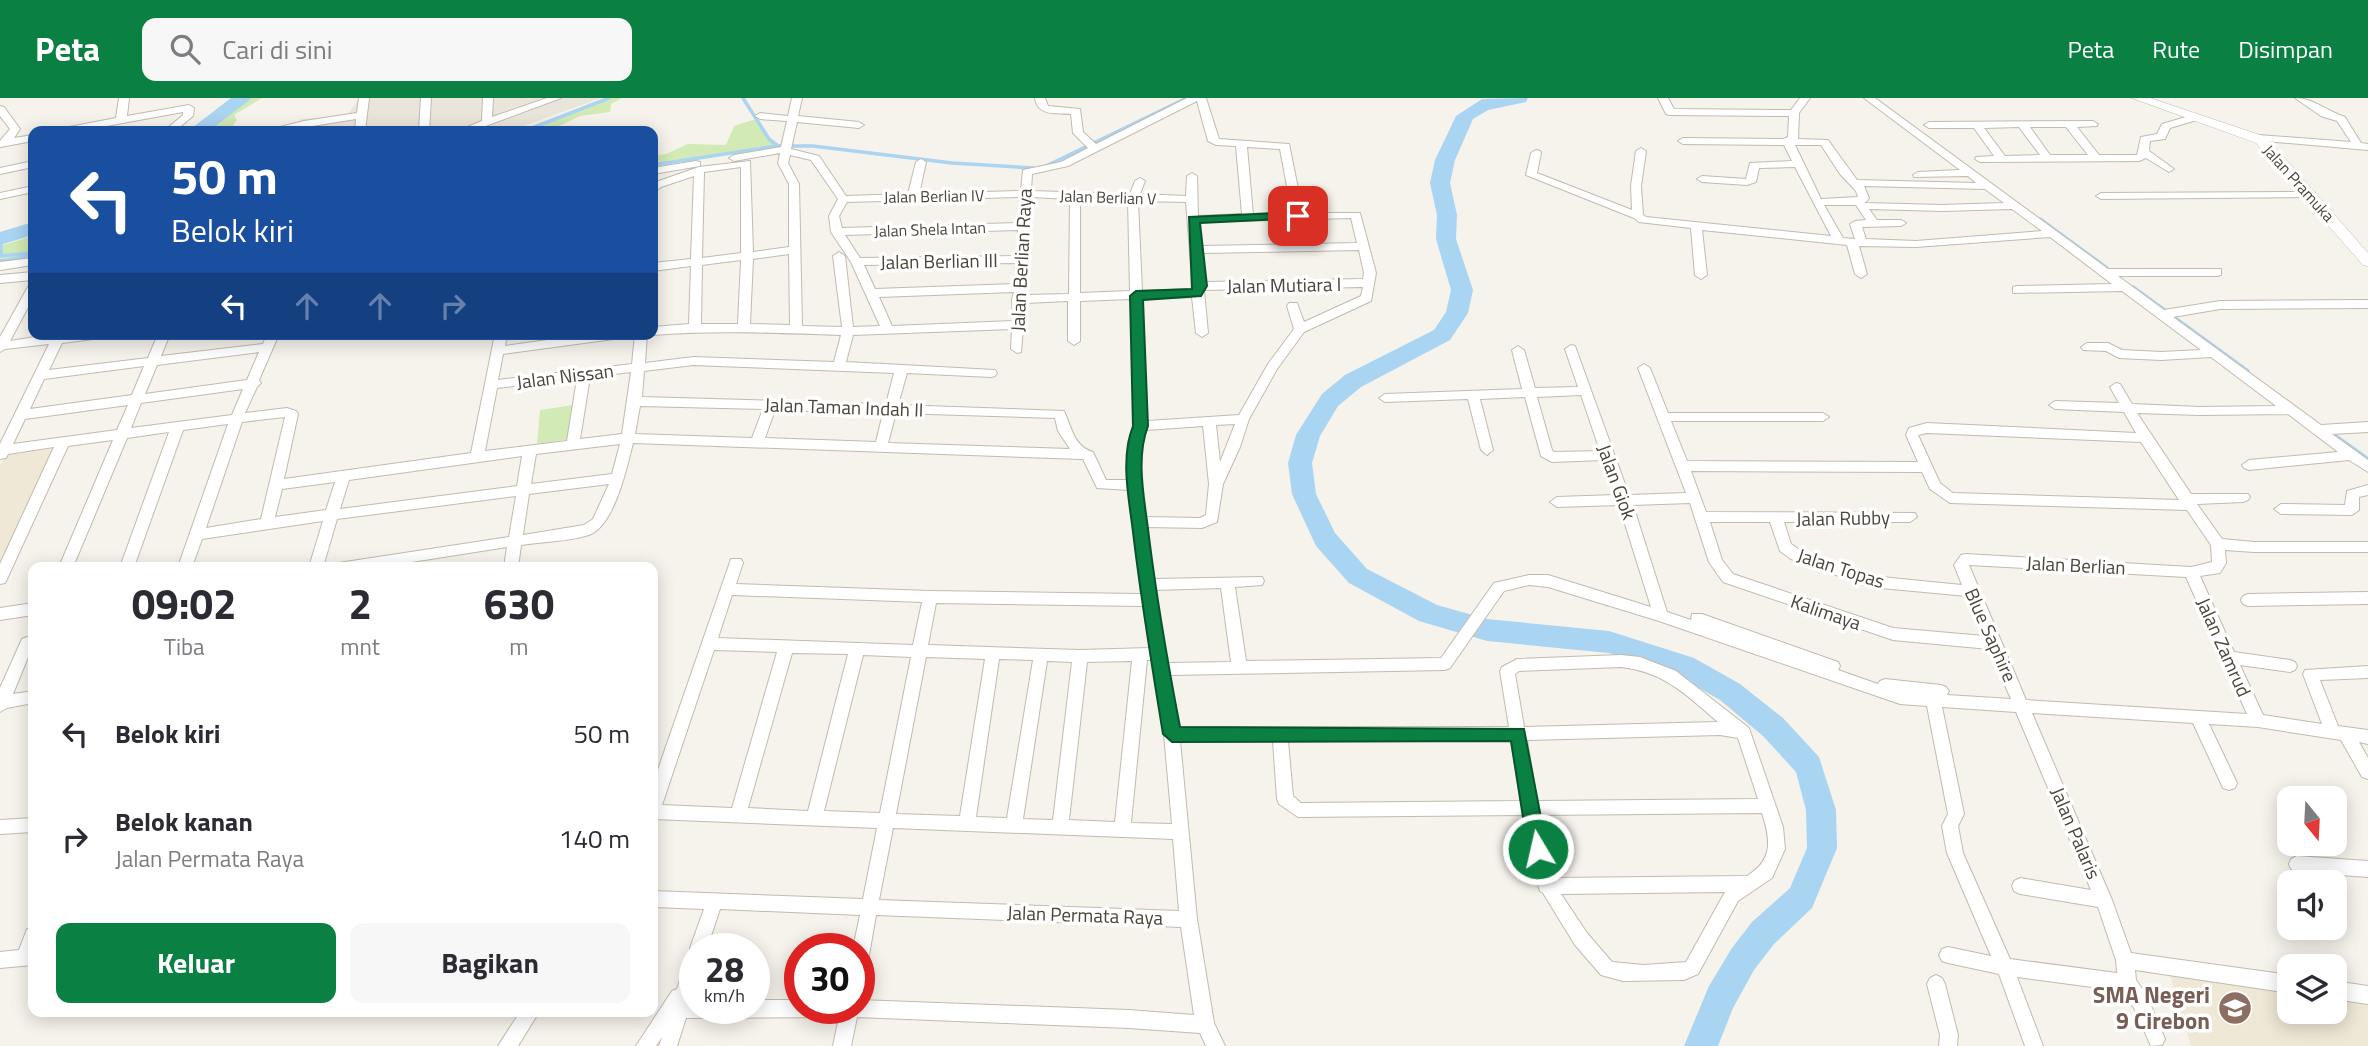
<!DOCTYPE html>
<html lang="id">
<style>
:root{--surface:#fff;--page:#f7f7f7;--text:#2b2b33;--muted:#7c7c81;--accent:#0b8043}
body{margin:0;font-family:"Titillium Web",sans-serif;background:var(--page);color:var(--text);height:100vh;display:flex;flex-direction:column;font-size:26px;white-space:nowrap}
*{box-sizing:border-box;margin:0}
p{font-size:23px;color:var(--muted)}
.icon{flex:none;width:38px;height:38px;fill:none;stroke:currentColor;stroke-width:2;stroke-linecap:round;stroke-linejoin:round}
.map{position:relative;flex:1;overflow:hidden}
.details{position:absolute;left:28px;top:464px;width:630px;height:455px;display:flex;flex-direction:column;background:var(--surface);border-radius:14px;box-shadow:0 4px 18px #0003}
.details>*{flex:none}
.guide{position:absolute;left:28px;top:28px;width:630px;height:214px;border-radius:14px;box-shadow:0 4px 18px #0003;background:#1a4fa0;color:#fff;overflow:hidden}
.needle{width:46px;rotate:162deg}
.controls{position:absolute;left:2277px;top:688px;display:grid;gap:14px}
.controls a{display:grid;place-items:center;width:70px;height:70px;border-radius:14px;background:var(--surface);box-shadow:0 4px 18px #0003;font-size:35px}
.speed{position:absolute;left:679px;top:835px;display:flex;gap:14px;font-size:35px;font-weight:700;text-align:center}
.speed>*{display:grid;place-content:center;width:91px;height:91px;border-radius:50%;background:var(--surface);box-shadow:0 4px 18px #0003;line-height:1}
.speed small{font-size:18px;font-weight:400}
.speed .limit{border:10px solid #d22;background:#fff;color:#111}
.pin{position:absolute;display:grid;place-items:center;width:60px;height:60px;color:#fff;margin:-30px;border-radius:14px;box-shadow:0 4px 10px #0006}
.me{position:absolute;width:77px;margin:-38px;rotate:351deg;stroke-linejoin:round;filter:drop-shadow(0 0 5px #0008)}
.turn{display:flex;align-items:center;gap:24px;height:147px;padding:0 28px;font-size:32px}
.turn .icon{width:91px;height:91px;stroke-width:2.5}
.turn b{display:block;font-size:49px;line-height:60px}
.lanes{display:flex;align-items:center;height:66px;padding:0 28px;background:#0003;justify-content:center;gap:35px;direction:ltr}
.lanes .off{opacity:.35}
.eta{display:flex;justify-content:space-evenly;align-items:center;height:119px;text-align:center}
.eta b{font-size:42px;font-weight:700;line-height:49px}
.button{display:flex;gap:14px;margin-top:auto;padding:14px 28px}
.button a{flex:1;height:80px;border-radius:14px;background:var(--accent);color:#fff;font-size:28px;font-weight:700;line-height:80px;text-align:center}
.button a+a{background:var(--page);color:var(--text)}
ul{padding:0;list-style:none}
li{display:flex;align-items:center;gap:21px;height:105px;padding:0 28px}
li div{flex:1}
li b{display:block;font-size:26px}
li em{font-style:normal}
header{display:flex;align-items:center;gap:42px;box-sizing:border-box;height:98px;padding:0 35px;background:var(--accent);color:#fff}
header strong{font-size:33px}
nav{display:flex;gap:38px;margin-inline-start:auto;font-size:24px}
.search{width:490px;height:63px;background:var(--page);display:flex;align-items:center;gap:18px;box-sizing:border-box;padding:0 24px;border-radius:14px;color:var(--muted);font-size:26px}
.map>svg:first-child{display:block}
.residential{fill:#eae5da}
.education{fill:#efe8d6}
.green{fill:#d2eab5}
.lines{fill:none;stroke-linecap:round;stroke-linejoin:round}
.stream{stroke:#a9d4f2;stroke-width:3.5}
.river{fill:#a9d4f2;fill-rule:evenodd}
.minor-casing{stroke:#c2bbae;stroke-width:2}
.tertiary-casing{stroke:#c2bbae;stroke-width:1}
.minor{fill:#fff;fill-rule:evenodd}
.tertiary{fill:#fff;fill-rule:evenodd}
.route{fill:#0b8043;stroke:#07532c;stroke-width:2}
.labels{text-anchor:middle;stroke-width:7;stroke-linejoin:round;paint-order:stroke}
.far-street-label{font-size:16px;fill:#4b4439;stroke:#fff}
.street-label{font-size:19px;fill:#4b4439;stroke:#fff}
.near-education-label{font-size:23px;font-weight:bold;fill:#785e54;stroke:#fff;text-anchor:end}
</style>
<header>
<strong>Peta</strong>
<div class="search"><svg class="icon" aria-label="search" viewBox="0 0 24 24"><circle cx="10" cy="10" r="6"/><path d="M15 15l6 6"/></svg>Cari di sini</div>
<nav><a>Peta</a><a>Rute</a><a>Disimpan</a></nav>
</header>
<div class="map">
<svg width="2368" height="948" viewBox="0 0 2368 948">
<rect width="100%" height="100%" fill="#f6f3ec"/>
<path class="residential" d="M359 0H601L510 33H251L296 27 301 21 347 18Z"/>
<path class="education" d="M54 351 30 403 0 464V367L7 357Z
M2170 877 2289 895V914H2334L2335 902 2368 907V948H2191Z"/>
<path class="green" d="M252 0H262L234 17 237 22 230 32 203 33Z
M610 0H622L611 6 610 14 580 18 549 33H525Z
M756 21 769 41 777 47 653 67 654 58 666 56 688 46 726 47 734 28Z
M33 138V154L3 158H33L0 161 3 147Z
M580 306 577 340 537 346 540 312Z"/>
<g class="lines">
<path class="stream" d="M743 0 769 41 778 48H813L952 65 1034 70
M524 33 609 0
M653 67 777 48
M1046 68 1187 0
M2040 121 2107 170
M1 140V158
M0 158 33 155
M0 163 33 158
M2133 189 2166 213
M2171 217 2248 273
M2329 333 2368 361"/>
<path class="river" d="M231 0H252L209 33H188Z
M1528 0 1526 4 1488 12 1473 21 1455 62 1450 85 1457 117 1456 141 1473 192 1468 215 1450 242 1361 289 1338 308 1320 338 1312 365 1316 396 1335 435 1367 471 1437 507 1487 521 1609 533 1694 560 1740 586 1783 620 1819 659 1836 712 1837 750 1812 810 1774 846 1754 872 1733 910 1718 948H1684L1709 888 1732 850 1752 824 1790 790 1807 750 1806 712 1796 674 1763 638 1720 602 1675 576 1609 555 1487 543 1419 523 1349 485 1316 448 1292 396 1288 365 1296 337 1322 296 1345 277 1434 232 1446 214 1451 192 1436 141 1437 117 1430 85 1435 62 1456 18 1482 1Z
M33 124V137L0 147V134Z"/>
<g class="minor-casing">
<path id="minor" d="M119 0H129L127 18 189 7 194 10 193 18 175 33H164L183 17V14L79 33H59L64 30 116 20Z
M359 0H369L365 33H355L356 21 306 29 301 33H264L304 23 357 15Z
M421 0H431L429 33H419Z
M483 0H493L492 19 547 0H561L472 33H458L482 23Z
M792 0H802L798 18 859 24 864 27 859 30 797 24 791 51 819 58 846 98 908 96 916 64 921 61 926 64 919 96 1021 93 1023 72 1061 64 1088 50 1073 35 1071 16C1056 15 1037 18 1035 0H1045L1048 8 1080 11 1083 34 1096 46 1187 0H1206L1219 41 1289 46 1303 115H1360L1376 175 1371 203 1304 234 1277 271 1249 321 1240 349 1223 386 1217 424 1202 430 1147 429 1154 481 1262 479 1264 483 1262 487 1235 489 1246 563 1441 560 1494 485 1529 477H1548L1651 509 1619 407 1557 409 1550 404 1557 399 1616 397 1604 362 1552 364 1541 358 1525 299 1480 301 1493 352 1487 357 1481 352 1468 301 1385 304 1379 300 1385 296 1522 291 1512 252 1518 248 1524 252 1535 290 1578 289 1565 251 1571 247 1575 248 1629 397 1686 395 1638 270 1644 266 1650 270 1668 315H1823L1829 319 1823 323H1671L1687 363 1918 364 1906 337 1909 330 1927 325 2136 335 2124 314 2055 311 2049 307 2055 303 2119 305 2110 289 2116 285 2120 286 2132 306 2200 309 2276 308 2211 259 2161 262 2119 260 2106 253 2083 252 2081 249 2087 245H2108L2122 252 2161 254 2201 252 2122 193 2013 195V189L2017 188 2112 186 2050 139 1916 149 1859 148 1867 176 1861 180 1855 176 1847 147 1702 132 1707 177 1701 181 1695 177 1691 130 1639 124 1634 120 1526 77 1531 55 1536 52 1540 53 1541 55 1537 75 1632 112 1631 88 1636 53 1641 50 1646 53 1641 88 1643 117 1646 119 1831 138 1795 69 1759 70 1756 84 1747 87 1702 84 1697 81 1702 78 1746 81 1750 65 1792 63 1784 47 1683 46 1678 43 1683 40 1783 41 1788 39 1789 18 1670 17 1666 16 1658 0H1668L1674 11 1791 12 1800 0H1810L1799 15 1798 41 1828 42 1857 82 1976 85 1968 78 1914 79 1913 77 1918 74 1960 72 1864 0H1875L2108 171H2221V177L2217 178H2118L2164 212 2220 203 2368 202V210L2220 211 2173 219 2321 327 2368 324V334L2332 336 2368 362V374L2349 362 2249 372 2244 370 2242 367 2249 362 2338 354 2288 316 2200 317 2137 315 2191 396H2248L2250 399 2248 402 2243 404 2197 406 2222 441 2254 444H2368V454H2254L2225 452 2226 465 2220 475 2200 478 2234 554 2290 562 2295 564 2297 568 2295 572 2290 574 2240 567 2263 617 2322 626 2303 576 2305 572 2368 568V580L2320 582 2338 628 2368 632V646L2359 644 2368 660V681L2362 679 2341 642 2258 629 2209 626 2237 685 2235 690 2229 692 2223 690 2193 625 2032 615 2112 802 2131 855 2289 877V895L2135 872 2136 882 2147 898 2165 941 2162 947 2151 948 2134 910 2122 893 2017 879 2043 948H2025L1999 876 1948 865 1942 863 1939 857 1942 851 1948 849 1991 858 1947 755 1942 728 1948 716 1927 608 1900 606 1659 523 1548 489 1529 487 1504 493 1450 570 1445 572 1169 577 1179 629H1509L1500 573 1502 569 1517 561 1621 557 1640 559 1676 573 1749 630 1783 729 1785 751 1772 780 1738 803 1698 876 1684 882 1623 883 1601 877 1575 847 1543 795 1540 793 1533 772 1524 717 1298 719 1279 706 1277 701 1273 643H1180L1197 821 1214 925 1225 948H1206L1200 935 1129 930 857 919 851 948H833L839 919 686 920 677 948H659L662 939 656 948H636L672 893 677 891 689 856 692 855 690 850 704 811 653 809V793L863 801 877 730 653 721V686L731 461H741L743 465 736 486 930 493 1141 496 1129 392 1097 390 1083 361H1081L633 345C627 369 615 425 591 436 576 443 539 444 521 447L518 469H504L507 449 380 469H338L340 465 345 464 509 439 516 398 337 421 323 469H309L323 423 202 441 192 469H178L228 326 183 332 134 469H120L169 334 127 340 73 469H59L113 342 68 348 7 481 5 485 0 486V466L54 349 8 356 6 360 0 361V346L49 246 5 251 0 254V239L29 187 33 186V200L10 243 54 236H107L101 240 62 245 49 272 148 260 158 236H170L161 258 263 246 267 236H279L259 282 261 285 257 289 245 315 287 310 296 313 298 316 284 381 471 355 495 236H507L505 248 590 236H627L621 240 503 256 498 282 632 266 635 236H647L645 265 693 259 834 264 841 237C778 235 716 232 653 237L650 236H653V229L689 226 691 168 653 173V165L691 161 694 78 661 89 653 95V85L699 69 750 63 753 154 789 149V86L778 65 780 55 734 63 729 60 734 57 781 49 787 23 760 21 755 18 760 15 788 18ZM1197 3 1208 43 1216 47 1236 48 1242 116 1198 118 1197 78 1192 75 1187 78 1186 98 1140 96 1145 83 1140 80 1135 83 1130 96 1031 93 1032 76 1068 68ZM1795 47H1821L1840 76 1856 93 1858 99 1821 101ZM1247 49 1280 51 1292 115 1253 116ZM790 57 811 62 838 101 829 118 831 134 851 164 880 228 853 229 845 158 839 154 833 158 842 229 802 228 799 86 788 65ZM741 69V155L702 160 704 74ZM1864 88 1985 91 2004 105 1942 107 1865 105 1869 100ZM1020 99 1019 125 842 130 839 118 847 104ZM1031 99 1070 101 1069 196 1026 197ZM1080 101 1128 102 1130 193 1080 195ZM1138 103 1186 104 1193 191 1142 193ZM1824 107H1856L1866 122 1855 123 1850 126 1855 141 1843 140ZM1869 111 1942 113 2012 111 2042 133 1916 143 1866 141 1862 129 1901 128 1906 125 1901 122H1877ZM1351 120 1357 145 1201 148 1199 124ZM1018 132 1017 158 860 160 845 137ZM1359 152 1364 175 1363 181 1205 184 1202 155ZM789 156 790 227 750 226 753 161ZM741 162 738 226H701L702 167ZM1016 165 1015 186 875 191 864 167ZM1363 189 1361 198 1304 224 1297 205H1289L1287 208 1294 231 1268 266 1239 317 1147 323 1142 201 1192 199 1196 235 1202 239 1208 235 1204 192ZM1014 194 1012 201 1013 223 892 228 879 199ZM1131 201 1135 328 1128 344V382H1106L1093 354C1074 349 1071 328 1064 313L898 307 907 275 991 279 995 278 997 275 995 272 846 264 853 237 1012 231 1011 251 1017 255 1021 254 1025 205 1068 203V243L1074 247 1080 243V203ZM259 254 247 282 145 296 157 267ZM693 267 894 275 886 306 642 299 644 273ZM144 268 132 297 30 311 44 281ZM631 274 622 336 580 341 590 279ZM577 281 567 343 485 353 497 290ZM243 291 232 317 131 330 141 305ZM1581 297 1600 353 1554 354 1552 352 1537 299ZM128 307 117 332 13 346 25 321ZM640 308 763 311 752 340 635 336ZM775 312 883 315 876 344 765 340ZM896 315 1055 320 1058 333 1070 351 888 345ZM285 319 261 421 206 430 242 324ZM1235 326 1220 364 1216 327ZM1203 328 1209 386 1206 417 1200 420 1146 419C1142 392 1135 358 1146 332ZM1927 335 2141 344 2179 402 1953 395 1940 385 1918 337ZM620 346 612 376 531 386 536 356ZM522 358 517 388 340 411 349 382ZM1691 373 1922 374 1930 391 1950 405 2187 412 2211 447 2212 464 2191 469 1966 456 1961 457 1954 467 1962 487 1871 478 1801 453 1791 446 1784 424H1910L1917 419 1915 415 1706 414ZM335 384 326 412 275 419 282 391ZM609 386 593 421 584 427 523 437 529 396ZM1690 405 1709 464 1723 484 1893 542 1989 551 2011 601 1947 597 1949 593 1946 589 1941 587 1885 581 1880 583 1878 586 1838 572 1840 568 1838 564 1702 516H1692L1691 522 1667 514 1633 407ZM1710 424H1770L1780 453 1791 461 1870 489 1967 498 1984 538 1893 530 1733 476 1722 462ZM1969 467 2186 479 2247 616 2026 602ZM1221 490 1231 564 1167 565 1155 492ZM732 497 922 504 913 547 718 540ZM936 505 1143 508 1150 550 1080 552 928 547ZM714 552 777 554 732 710 662 707ZM792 555 848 556 808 713 748 710ZM863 557 911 559 880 715 824 713ZM926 559 985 561 960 718 896 716ZM999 561 1033 562 1007 720 976 719ZM1147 562H1152L1164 636 1172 726 1131 725ZM1047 563 1072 564 1053 722 1023 721ZM1132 563 1115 724 1069 722 1087 564ZM1621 569C1665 574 1686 597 1718 624L1524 629 1515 576 1519 573ZM1942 609 2016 614 2091 792 2020 780 2014 783 2012 788 2014 793 2020 796 2098 809 2116 862 2117 875 2010 861 1963 755 1958 728 1964 716ZM1720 637 1738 640 1758 701 1537 703 1527 642ZM1288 643H1511L1521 703 1301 705 1293 698ZM1762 715C1771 743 1773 762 1747 778L1553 780 1549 772 1540 717ZM893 730 1173 741 1179 813 879 802ZM1725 794 1686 864 1644 867 1612 864 1587 835 1561 796ZM720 811 860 817 853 850H859V871L865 869 868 863 876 817 1181 829 1194 917 1129 912 859 902V910H800V902H754V910H695V902H691L695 891V850H707Z
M2295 0C2313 0 2327 13 2345 19L2361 45 2368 46V52L2254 42 2253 40 2258 37 2351 44 2337 23 2321 18Z
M0 8 4 9 20 31 14 40 33 37V43L0 49V43L10 31 0 18Z
M2196 16 2201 19 2200 21 2170 30 2165 41 2150 43 2149 53 2174 71 2169 74 2146 60 2139 63 1980 64 1975 61 1976 59 1994 58 1974 30H1929L1924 27 1929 24 2093 23 2098 26 2097 28 2077 29 2099 57H2137L2141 39 2157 36 2162 26ZM2019 29 2040 57 2005 58 1984 30ZM2030 29H2066L2088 57H2050Z
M33 63V69L0 76V70Z
M696 63 700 64V68L653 76V70Z
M33 88V94L0 101V95Z
M2311 94 2315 95V99L2101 101 2096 98 2101 95Z
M33 160V167L0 172V164Z
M33 174V182L0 185V177Z
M2368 387V397L2359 399V412L2352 417 2281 416 2274 411 2281 406 2345 407 2347 393Z
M2368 494V506L2248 508 2243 506 2241 502 2243 498 2248 496Z
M33 505V517L0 522V510Z
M27 539 32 541 33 547 13 596 33 593V605L7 610 0 614V590L22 541Z
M33 720V734L0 736V722Z
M2297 758 2368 763V779L2297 774 2291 771 2289 766 2291 761Z
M33 829V867L0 870V854L19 852 27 831Z
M1936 877 1942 880 1945 886 1958 937 1957 948H1939L1940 937 1927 886 1930 880Z
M2334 883 2368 888V906L2334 901Z
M520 914H539L518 948H498Z"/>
</g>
<g class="tertiary-casing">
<path id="tertiary" d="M2132 0H2150L2266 39 2368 155V168L2363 167 2256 45Z"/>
</g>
<use href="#minor" class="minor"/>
<use href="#tertiary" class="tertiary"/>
</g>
<path class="route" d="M1298 114 1304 118 1302 120 1200 125 1207 188 1201 198 1143 202 1148 328C1135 362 1145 403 1149 439 1157 503 1168 566 1180 629L1524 631 1547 751 1544 757 1538 760 1531 757 1528 751 1511 643 1172 644 1163 636C1152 569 1141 502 1133 434 1129 400 1120 361 1133 328L1130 198 1136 193 1192 191 1189 119Z"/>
<defs>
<g id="school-disc" transform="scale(1.75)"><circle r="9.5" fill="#8d6e63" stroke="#fff"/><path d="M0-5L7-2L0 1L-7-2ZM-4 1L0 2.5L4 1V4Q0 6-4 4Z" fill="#fff"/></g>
</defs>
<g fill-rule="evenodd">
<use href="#school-disc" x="2235" y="910"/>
</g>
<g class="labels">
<g class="far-street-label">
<text transform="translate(2299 85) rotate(48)" y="6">Jalan Pramuka</text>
<text transform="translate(934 98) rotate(-1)" y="6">Jalan Berlian IV</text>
<text transform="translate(1108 99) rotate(2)" y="6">Jalan Berlian V</text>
<text transform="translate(930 131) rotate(-2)" y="6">Jalan Shela Intan</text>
</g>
<g class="street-label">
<text transform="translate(1021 162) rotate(-87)" y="7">Jalan Berlian Raya</text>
<text transform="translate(939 163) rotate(-1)" y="7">Jalan Berlian III</text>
<text transform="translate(1284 187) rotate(-1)" y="7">Jalan Mutiara I</text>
<text transform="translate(565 278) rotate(-7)" y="7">Jalan Nissan</text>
<text transform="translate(844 309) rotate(2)" y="7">Jalan Taman Indah II</text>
<text transform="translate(1617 384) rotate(70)" y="7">Jalan Giok</text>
<text transform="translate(1843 420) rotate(-1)" y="7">Jalan Rubby</text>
<text transform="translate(2076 467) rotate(3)" y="7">Jalan Berlian</text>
<text transform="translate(1841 470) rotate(18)" y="7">Jalan Topas</text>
<text transform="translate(1826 514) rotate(19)" y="7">Kalimaya</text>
<text transform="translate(1991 537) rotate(66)" y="7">Blue Saphire</text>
<text transform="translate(2224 549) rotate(66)" y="7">Jalan Zamrud</text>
<text transform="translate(2076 735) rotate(67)" y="7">Jalan Palaris</text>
<text transform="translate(1085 817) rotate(2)" y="7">Jalan Permata Raya</text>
</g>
<g class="near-education-label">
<text x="2210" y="905">SMA Negeri<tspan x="2210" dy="26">9 Cirebon</tspan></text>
</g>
</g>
</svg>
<div class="controls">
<a><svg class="needle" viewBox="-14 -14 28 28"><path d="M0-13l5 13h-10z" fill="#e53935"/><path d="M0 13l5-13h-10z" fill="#7c7c81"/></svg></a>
<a><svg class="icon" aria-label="sound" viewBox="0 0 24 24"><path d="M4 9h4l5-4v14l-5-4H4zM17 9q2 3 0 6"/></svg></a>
<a><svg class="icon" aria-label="layers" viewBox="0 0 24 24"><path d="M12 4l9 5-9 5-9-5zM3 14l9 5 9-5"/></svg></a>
</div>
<div class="speed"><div>28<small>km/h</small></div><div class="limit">30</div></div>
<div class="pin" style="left:1298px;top:118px;background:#d93025"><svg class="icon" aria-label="arrive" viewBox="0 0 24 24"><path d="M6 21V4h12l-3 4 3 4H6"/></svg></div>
<svg class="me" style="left:1538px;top:751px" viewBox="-20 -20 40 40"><circle r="17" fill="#0b8043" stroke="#fff" stroke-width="3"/><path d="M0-11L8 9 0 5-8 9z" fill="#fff"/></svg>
<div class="guide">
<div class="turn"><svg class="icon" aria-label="left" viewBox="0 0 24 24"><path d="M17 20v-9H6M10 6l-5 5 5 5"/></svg><div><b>50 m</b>Belok kiri</div></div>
<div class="lanes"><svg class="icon" aria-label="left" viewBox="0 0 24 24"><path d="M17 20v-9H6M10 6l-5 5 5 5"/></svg><svg class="icon off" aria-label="ahead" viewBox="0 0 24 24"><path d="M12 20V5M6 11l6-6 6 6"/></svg><svg class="icon off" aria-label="ahead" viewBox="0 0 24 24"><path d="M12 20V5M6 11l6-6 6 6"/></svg><svg class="icon off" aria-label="right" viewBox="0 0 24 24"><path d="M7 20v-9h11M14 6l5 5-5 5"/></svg></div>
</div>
<section class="details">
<div class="eta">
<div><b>09:02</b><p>Tiba</p></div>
<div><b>2</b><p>mnt</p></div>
<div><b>630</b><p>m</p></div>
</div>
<ul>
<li><svg class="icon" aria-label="left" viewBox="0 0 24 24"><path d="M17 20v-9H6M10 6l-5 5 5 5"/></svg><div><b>Belok kiri</b></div><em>50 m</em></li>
<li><svg class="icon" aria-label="right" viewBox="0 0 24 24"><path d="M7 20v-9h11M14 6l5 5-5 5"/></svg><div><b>Belok kanan</b><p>Jalan Permata Raya</p></div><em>140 m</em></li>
</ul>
<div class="button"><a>Keluar</a><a>Bagikan</a></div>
</section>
</div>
